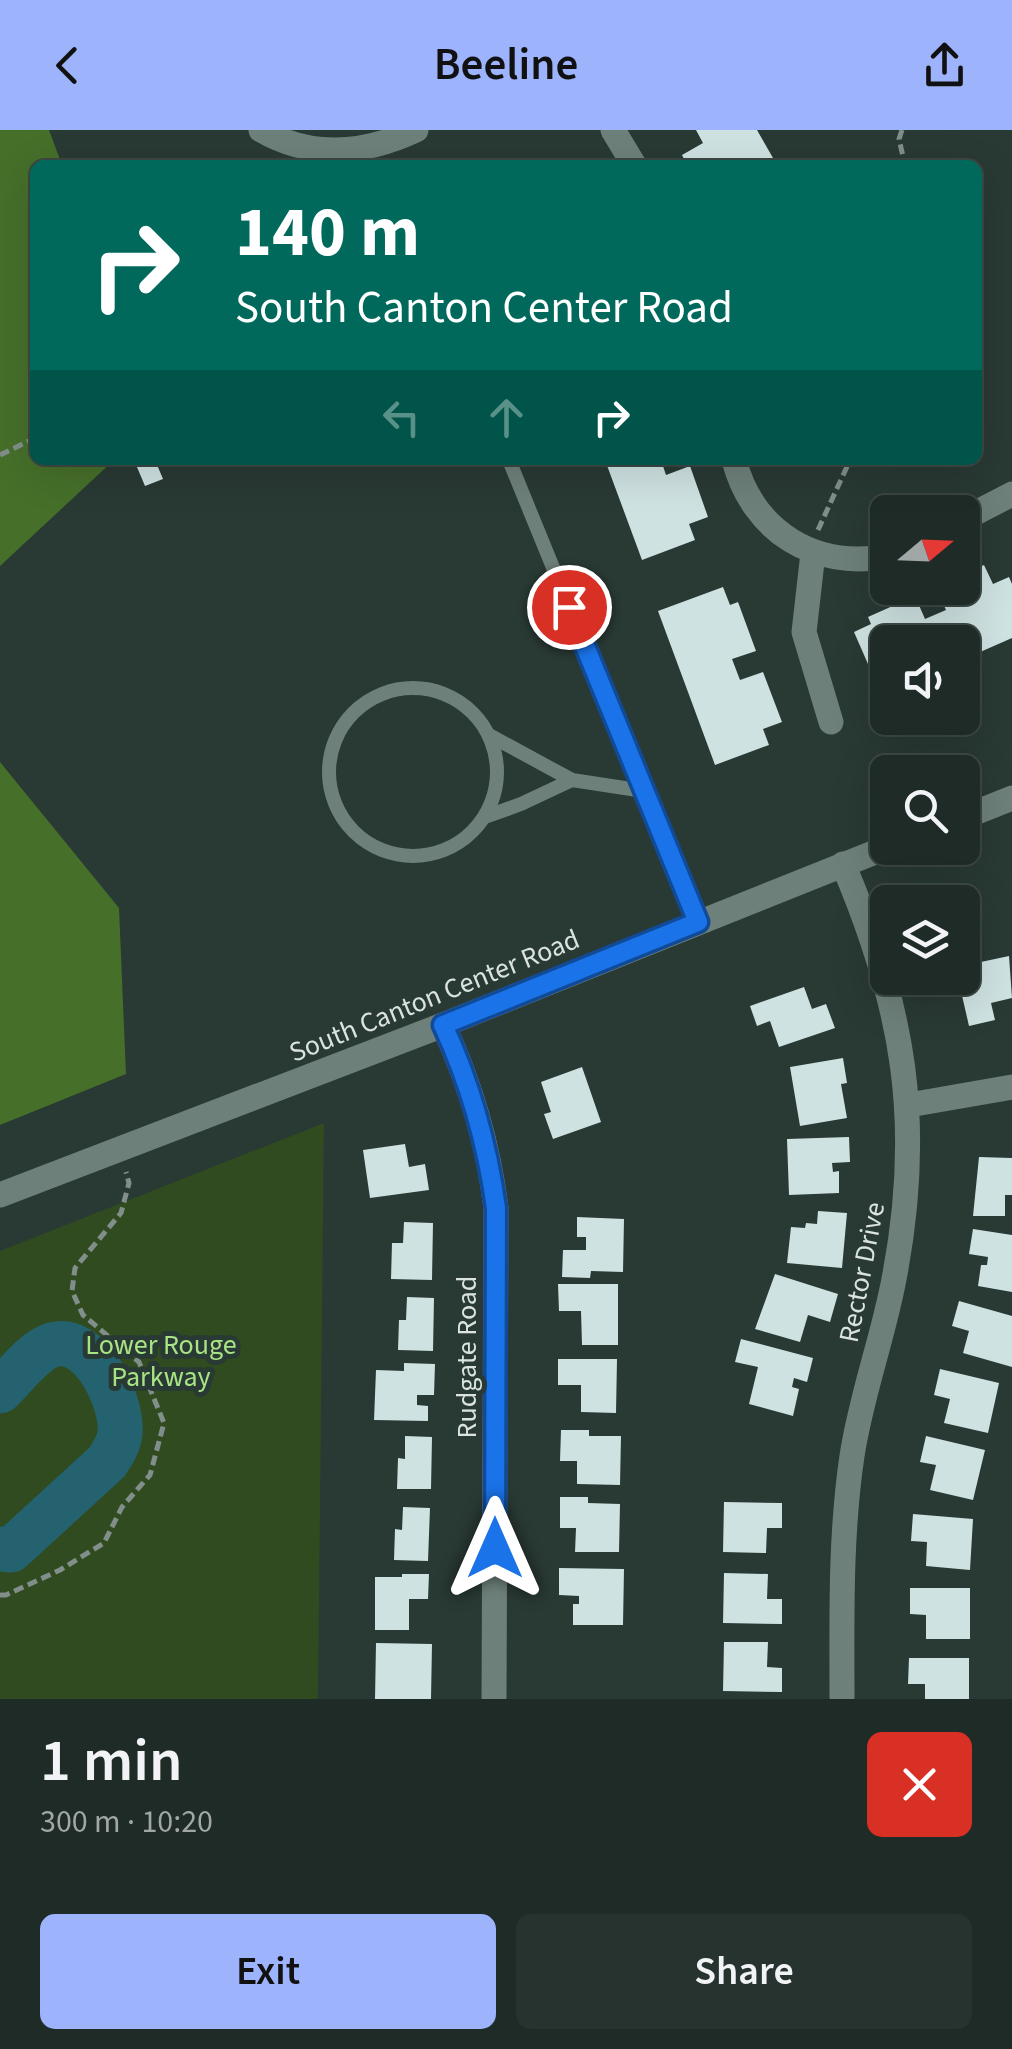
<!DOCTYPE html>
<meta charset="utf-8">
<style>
:root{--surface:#1f2b27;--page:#27332f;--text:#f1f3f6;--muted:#a1a7a7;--line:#3c4744;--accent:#9db4fd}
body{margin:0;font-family:"Source Sans 3",sans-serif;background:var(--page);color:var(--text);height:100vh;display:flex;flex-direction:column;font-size:38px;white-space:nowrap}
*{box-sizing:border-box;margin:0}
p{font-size:32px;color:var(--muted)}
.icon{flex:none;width:55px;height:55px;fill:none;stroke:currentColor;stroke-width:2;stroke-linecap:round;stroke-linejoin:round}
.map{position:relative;height:1569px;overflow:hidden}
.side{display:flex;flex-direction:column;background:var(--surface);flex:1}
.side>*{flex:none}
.top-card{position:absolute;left:30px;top:30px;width:952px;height:305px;border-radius:15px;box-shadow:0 10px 40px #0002,0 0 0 2px var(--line);background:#00695c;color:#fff;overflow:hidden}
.needle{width:65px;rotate:71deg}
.buttons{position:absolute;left:870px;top:365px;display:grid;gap:20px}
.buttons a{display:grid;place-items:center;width:110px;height:110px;border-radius:15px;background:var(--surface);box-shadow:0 10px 40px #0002,0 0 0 2px var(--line);font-size:50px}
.pin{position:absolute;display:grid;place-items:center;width:85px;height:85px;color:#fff;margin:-42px;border:5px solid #fff;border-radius:50%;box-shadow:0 2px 10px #0007}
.me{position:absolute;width:110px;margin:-55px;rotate:0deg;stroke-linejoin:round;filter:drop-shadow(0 0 8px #0008)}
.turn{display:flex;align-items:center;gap:35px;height:210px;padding:0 40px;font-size:45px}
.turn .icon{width:130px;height:130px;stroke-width:2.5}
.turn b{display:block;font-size:70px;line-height:85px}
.lanes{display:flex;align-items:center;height:95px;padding:0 40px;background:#0003;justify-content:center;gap:50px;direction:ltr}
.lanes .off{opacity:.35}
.round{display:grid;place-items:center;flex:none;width:105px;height:105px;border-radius:15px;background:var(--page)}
.summary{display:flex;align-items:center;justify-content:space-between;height:170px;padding:0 40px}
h1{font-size:60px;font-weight:600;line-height:75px}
.primary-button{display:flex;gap:20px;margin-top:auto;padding:20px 40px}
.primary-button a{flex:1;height:115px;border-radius:15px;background:var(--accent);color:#111;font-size:40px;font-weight:600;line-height:115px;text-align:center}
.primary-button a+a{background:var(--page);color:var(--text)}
header{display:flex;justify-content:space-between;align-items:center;height:130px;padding:0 40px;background:var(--accent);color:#111;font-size:45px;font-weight:600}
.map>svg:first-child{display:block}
.green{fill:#314b20}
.forest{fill:#466f2a}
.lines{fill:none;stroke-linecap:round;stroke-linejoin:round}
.river{stroke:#23626e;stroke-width:45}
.building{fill:#cee2e1}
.path{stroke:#828e8a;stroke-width:5;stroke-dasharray:10 5;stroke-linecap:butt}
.lane{stroke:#6e807a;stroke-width:14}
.street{stroke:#6e807a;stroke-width:25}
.secondary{stroke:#6e807a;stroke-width:25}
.route-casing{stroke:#114b97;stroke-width:25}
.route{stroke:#1a73e8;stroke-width:18}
.labels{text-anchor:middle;stroke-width:10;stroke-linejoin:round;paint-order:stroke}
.street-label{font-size:28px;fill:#dae3e0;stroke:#293934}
.park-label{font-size:28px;fill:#a8e384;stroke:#293934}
</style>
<header><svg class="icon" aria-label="back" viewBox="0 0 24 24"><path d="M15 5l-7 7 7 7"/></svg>Beeline<svg class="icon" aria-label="share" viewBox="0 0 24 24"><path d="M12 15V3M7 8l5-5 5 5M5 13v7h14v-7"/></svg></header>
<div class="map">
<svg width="1012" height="1569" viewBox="0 0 1012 1569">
<rect width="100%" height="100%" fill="#293934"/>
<path class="green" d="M324 993 318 1569H0V1121Z"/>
<path class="forest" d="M0 0H49L62 35H35V330H114L0 436Z
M0 632 119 778 126 944 0 995Z"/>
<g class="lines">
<path class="river" d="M0 1261C14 1248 33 1221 52 1215 91 1203 123 1272 120 1303 119 1314 113 1323 107 1332L11 1420 0 1419"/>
</g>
<path class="building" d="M696 0H757L777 35H687L682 25 703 13Z
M134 330H155L163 349 145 356Z
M605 330H661L666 345 690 336 708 387 689 394 695 410 642 430Z
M984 435 993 454 1009 447 1012 454V508L962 530V512H888V563L882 566 854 502 871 494 868 487 915 466 925 489 946 480 936 458H962V445Z
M723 457 730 475 738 472 756 521 732 529 740 550 763 542 782 592 763 599 769 615 715 635 658 481Z
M1009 826 1012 868 991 873 995 890 969 896 958 848H962V836Z
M804 857 812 879 826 874 835 898 779 917 770 891 757 896 750 876Z
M843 928 847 953 841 954 847 988 800 996 790 937Z
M582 937 601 992 553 1009 544 984 551 982 541 952Z
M849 1007 850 1032 832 1033 833 1042 839 1041V1063L789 1065 787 1009Z
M405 1014 409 1037 425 1034 429 1060 370 1068 363 1020Z
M979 1027 1012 1028V1065H1005V1086H973Z
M818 1081 847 1083 842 1138 787 1133 791 1097 805 1098 806 1093 817 1094Z
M577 1087 624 1089 623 1142 591 1141 590 1148 562 1147 563 1120H586V1107H577Z
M404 1092 433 1093 432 1150 391 1149 392 1113H403Z
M973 1099 1012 1105V1162L978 1156 981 1135H987L988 1127 969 1124Z
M775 1144 838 1164 830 1192 808 1185 800 1212 755 1199Z
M558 1154H618V1215H582L581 1181H559Z
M407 1167 434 1168 433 1221 398 1220 399 1190H406Z
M959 1171 1012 1186V1237L963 1223 969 1201 952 1196Z
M741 1209 813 1228 807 1252 794 1248 792 1257 799 1259 793 1286 749 1274 758 1237 735 1232Z
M558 1229H617L616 1283 581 1282V1255H558Z
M404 1233 435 1234 434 1265H417V1275L428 1276V1291L374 1290 376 1240 404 1241Z
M940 1239 999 1253 988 1303 944 1293 950 1269 934 1265Z
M561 1300H589V1306H621L620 1355 577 1354V1331H560Z
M405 1306 432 1307 431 1359H397L398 1328 405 1329Z
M926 1306 985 1320 973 1370 930 1360 936 1335 920 1332Z
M560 1367H588V1373L620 1374 619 1422H575L576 1398H560Z
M724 1372 782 1373V1398H767L766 1423 723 1422Z
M403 1377 430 1378 428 1431 394 1430 395 1399 402 1400Z
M913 1384 973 1389 970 1440 926 1436 927 1412 911 1411Z
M559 1438 624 1439 623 1495H573V1474H579V1466L559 1465Z
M724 1443 768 1444 767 1469H782V1494L723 1493Z
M402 1444H429L428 1469H409V1500H375V1447H402Z
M910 1458H970V1509H926V1485L910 1484Z
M724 1512H768L767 1537 782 1538V1562L723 1561Z
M376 1513 432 1514 431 1569H375Z
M909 1528H969V1569H925V1554H908Z"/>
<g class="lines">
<path class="path" d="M902 0 899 9 905 35
M0 325 35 308
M818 400 850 330
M0 1465H6L60 1440 104 1413 122 1377 150 1345 164 1293 139 1232 83 1185 72 1161 75 1138 121 1083 129 1053 126 1042"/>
<path class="lane" d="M509 330 698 792
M329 642a84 84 0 1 1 168 0a84 84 0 1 1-168 0Z
M489 605 572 650
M485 687 521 674 572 650 644 661"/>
<path class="street" d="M261 0C311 29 365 24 416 0
M613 0 634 35
M734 330C753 402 815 440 888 426
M962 390 1012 364
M813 423 804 502 831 592
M443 895C471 955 488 1013 496 1078L494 1569
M909 975 1012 957
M842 1569C842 1488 840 1407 852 1326 861 1266 883 1208 894 1149 924 994 904 877 843 734"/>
<path class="secondary" d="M962 688 1012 668
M0 1065 443 895 888 717"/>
</g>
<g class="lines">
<g class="route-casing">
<path id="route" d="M495 1418 496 1078C487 1013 471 955 443 895L698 792 569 477"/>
</g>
<use href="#route" class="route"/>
</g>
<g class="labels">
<g class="street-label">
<text transform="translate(434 865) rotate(-22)" y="10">South Canton Center Road</text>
<text transform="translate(861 1142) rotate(-79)" y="10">Rector Drive</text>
<text transform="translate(466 1227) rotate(-90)" y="10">Rudgate Road</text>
</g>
<g class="park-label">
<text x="161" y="1224">Lower Rouge<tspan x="161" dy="32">Parkway</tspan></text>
</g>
</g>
</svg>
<div class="buttons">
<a><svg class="needle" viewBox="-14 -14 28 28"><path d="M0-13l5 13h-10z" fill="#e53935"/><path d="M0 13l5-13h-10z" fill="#a1a7a7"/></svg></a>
<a><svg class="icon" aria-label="sound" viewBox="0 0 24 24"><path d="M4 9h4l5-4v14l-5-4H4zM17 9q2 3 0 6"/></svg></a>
<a><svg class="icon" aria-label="search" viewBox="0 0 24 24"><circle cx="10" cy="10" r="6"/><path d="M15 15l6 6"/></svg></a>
<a><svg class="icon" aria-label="layers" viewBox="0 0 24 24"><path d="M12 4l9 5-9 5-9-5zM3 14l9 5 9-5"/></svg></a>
</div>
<div class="pin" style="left:569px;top:477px;background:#d93025"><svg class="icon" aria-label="arrive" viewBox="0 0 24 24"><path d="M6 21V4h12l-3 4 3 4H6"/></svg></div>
<svg class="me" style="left:495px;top:1418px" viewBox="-20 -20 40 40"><path d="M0-17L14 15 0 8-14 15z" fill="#1a73e8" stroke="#fff" stroke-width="4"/></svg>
<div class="top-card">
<div class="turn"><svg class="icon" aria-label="right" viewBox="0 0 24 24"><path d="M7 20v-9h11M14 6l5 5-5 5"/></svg><div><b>140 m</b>South Canton Center Road</div></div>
<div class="lanes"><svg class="icon off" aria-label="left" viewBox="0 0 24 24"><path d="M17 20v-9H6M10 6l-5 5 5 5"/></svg><svg class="icon off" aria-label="ahead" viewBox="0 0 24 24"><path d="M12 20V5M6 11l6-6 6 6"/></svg><svg class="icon" aria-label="right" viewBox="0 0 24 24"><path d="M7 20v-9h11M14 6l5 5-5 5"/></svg></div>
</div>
</div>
<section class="side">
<div class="summary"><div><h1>1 min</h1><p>300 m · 10:20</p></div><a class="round" style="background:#d93025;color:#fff"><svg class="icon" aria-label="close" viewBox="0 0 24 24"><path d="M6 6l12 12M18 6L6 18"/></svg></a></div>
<div class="primary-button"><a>Exit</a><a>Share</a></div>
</section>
